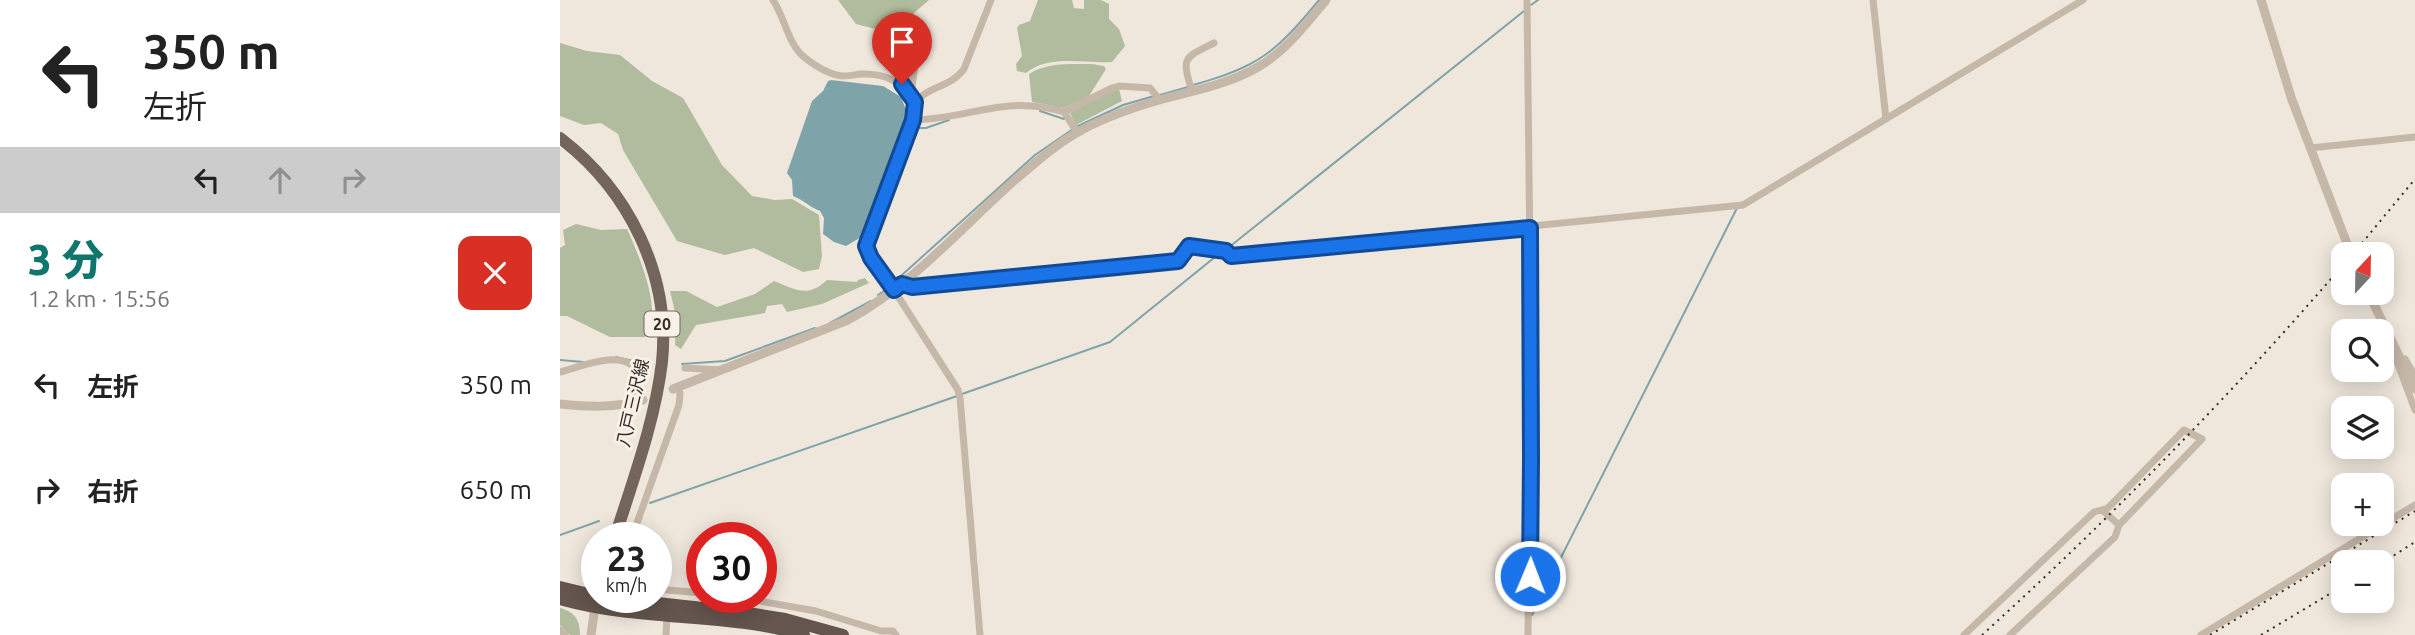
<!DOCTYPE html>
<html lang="ja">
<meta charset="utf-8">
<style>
:root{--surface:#fff;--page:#f2f2f2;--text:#222;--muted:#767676;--accent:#0f766e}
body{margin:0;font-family:Ubuntu,"Noto Sans JP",sans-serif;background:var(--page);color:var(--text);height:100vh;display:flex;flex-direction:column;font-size:26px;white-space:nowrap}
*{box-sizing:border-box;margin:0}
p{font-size:23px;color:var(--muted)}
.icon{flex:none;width:38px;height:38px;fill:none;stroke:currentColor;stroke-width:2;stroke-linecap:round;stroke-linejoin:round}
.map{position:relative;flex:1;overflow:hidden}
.panel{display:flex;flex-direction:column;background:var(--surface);width:560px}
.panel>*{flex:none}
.guide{background:#fff;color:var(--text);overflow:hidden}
.needle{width:46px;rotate:22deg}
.fabs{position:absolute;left:1771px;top:242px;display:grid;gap:14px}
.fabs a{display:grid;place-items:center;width:63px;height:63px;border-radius:14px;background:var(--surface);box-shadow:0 4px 18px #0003;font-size:35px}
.speed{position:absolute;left:21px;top:522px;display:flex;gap:14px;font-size:35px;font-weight:700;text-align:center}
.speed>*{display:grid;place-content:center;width:91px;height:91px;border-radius:50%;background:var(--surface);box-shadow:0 4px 18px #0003;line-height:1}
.speed small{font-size:18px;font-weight:400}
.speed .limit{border:10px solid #d22;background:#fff;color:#111}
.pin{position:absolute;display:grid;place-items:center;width:60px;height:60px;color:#fff;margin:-72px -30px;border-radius:50% 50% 50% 0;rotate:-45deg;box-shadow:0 0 7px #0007}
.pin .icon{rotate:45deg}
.me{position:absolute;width:77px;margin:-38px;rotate:1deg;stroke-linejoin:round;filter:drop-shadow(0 0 5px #0008)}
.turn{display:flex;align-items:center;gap:24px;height:147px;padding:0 28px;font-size:32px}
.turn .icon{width:91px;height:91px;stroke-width:2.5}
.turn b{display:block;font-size:49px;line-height:60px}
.lanes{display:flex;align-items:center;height:66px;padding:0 28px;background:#0003;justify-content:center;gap:35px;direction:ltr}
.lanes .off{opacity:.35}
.round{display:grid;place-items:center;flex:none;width:74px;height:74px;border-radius:14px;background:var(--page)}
.overview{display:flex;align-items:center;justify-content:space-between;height:119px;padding:0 28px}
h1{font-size:42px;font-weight:800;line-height:52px;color:var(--accent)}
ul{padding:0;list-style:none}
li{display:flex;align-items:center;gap:21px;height:105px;padding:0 28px}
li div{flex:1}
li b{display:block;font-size:26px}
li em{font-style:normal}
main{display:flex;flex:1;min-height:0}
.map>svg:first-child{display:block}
.green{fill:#b0bc9d}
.water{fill:#7ea4a9}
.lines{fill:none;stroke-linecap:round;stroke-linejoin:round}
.stream{stroke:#7ea4a9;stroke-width:2}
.minor{stroke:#c6b8a9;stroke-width:7}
.tertiary{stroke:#c6b8a9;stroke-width:9}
.primary{stroke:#74655b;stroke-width:12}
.trunk{stroke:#64564e;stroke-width:12}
.rail{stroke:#342d28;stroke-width:2;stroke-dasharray:2 5;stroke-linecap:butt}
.route-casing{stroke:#114b97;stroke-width:18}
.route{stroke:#1a73e8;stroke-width:12}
.labels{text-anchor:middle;stroke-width:6;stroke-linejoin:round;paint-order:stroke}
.shield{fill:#f7f1e7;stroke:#6e6861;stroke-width:2}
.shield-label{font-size:16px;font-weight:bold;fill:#342d28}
.street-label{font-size:18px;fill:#342d28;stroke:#f7f1e7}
</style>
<main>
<section class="panel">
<div class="guide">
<div class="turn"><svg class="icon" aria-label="left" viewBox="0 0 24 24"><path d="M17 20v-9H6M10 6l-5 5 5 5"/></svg><div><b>350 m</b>左折</div></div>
<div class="lanes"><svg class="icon" aria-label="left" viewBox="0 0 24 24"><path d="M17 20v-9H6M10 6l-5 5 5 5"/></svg><svg class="icon off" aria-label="ahead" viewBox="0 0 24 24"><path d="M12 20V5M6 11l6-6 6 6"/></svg><svg class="icon off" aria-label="right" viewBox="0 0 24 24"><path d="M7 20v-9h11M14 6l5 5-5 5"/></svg></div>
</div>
<div class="overview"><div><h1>3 分</h1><p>1.2 km · 15:56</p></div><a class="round" style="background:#d93025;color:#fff"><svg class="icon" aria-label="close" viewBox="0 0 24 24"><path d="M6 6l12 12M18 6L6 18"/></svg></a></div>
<ul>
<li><svg class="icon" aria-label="left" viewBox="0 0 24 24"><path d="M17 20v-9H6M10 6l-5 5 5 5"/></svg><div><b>左折</b></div><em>350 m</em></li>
<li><svg class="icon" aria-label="right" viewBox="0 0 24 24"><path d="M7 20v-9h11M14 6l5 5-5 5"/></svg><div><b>右折</b></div><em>650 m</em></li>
</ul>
</section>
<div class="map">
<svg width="1855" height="635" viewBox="0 0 1855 635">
<rect width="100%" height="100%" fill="#efe7dc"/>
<path class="green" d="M278 0H369L331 33 296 24Z
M478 0H512L514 8 524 9V0H541L549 4V19L559 29 565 46 552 62C523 64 490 54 466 73L457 71 456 64 462 56 457 28 459 25 470 21Z
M0 43 27 51 60 55 92 81 123 98 162 165 192 196 215 200 232 199 259 215 262 256 259 269 243 272 194 248 165 255 117 241 63 150 58 134 41 123 24 125 0 116Z
M532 64 544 66 546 69 529 96 504 108 472 102 469 74C487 62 511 64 532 64Z
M555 89H559L562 101 516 125 510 113Z
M16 224 41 230 67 229C78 253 105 315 85 337H50L7 316H0V248L5 245 3 230Z
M305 278 309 283 262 304 227 312 222 304 207 306 205 313 136 325 121 349 115 345 116 316 110 291H126L157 307 195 294 214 281C236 290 248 298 267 280L297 282 298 280Z
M0 608C15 612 20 620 20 635H10L0 625Z"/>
<path class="water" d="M271 80 323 86 341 97 348 115 347 125 327 180 303 236 286 246 274 242 263 234 264 218 260 211C249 207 244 200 233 196L232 180 227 173 252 101 263 91 268 81Z"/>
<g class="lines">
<path class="stream" d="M971 5 978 0
M633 85C699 67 716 52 759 0
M600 95 628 87
M480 111 504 119
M518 126 563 105 594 96
M354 128H366L389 120
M668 248 964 11
M332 284 475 155 513 129
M318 295 328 288
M270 323 311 301
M56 357 82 363
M0 360 23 362
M122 364 165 361 255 328
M402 394 550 342 660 253
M90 503 397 396
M0 535 39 521
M972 615 1177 208"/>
<path class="minor" d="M213 0C225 18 228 44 244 57 254 65 270 75 283 76 289 76 294 75 300 74 325 73 342 81 355 102L353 120 306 246 311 258 334 290 398 390 400 398 420 635
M967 0 971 344 968 635
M1313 0 1326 119
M632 92C622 57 622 59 654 43
M351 95 358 41
M355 102C369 86 391 87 404 69L431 0
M504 112 552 88 559 86 590 88 600 100
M353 120C410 119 444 94 504 112L517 132
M1750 148 1855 137
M342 283 352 287 618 260 629 246 666 251 671 256 1183 205 1523 0
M1832 348 1855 410
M1845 359 1855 376
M125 368 161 370
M0 372C20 367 60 349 76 369L71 403
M1542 510 1559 525
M72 537 119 405 120 394 118 387
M96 589 142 593
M177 597 256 611 321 631H333L336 635
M0 630 5 635
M106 635 107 616
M1404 635 1534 512 1548 508 1624 430 1642 439 1559 525 1555 537 1450 635
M1641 635 1855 505"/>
<path class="tertiary" d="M1701 0 1732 100 1791 254
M1808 292 1855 389
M113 389 288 320C352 285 401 228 455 180 475 163 495 145 518 132 545 117 574 107 603 99 635 90 669 84 698 67 726 51 746 24 766 0
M0 404C29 407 54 408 83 400
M31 635 35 607"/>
<path class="primary" d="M0 138C68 190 111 274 102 362 95 421 73 480 55 537"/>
<path class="trunk" d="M0 587 37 596
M43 597 188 613 225 619 283 635
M0 599C80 622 164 612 244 635"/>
<path class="rail" d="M1793 254 1855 179
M1822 563 1855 542
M1422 635C1550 519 1670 396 1783 265
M1650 635 1855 511
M1701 635 1783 586"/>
</g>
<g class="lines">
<g class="route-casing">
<path id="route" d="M342 84 355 102 353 120 306 246 311 258 334 290 342 284 352 287 618 261 629 246 666 251 671 256 970 228 971 459 970 576"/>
</g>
<use href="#route" class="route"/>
</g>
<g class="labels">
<rect class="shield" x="84.5" y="311.5" width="35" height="25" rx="5"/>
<g class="shield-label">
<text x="102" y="330">20</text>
</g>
<g class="street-label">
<text transform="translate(73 403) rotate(-77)" y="6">八戸三沢線</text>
</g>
</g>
</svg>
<div class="fabs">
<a><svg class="needle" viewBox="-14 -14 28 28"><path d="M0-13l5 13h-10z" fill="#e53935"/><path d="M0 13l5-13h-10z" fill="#767676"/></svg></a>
<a><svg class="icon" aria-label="search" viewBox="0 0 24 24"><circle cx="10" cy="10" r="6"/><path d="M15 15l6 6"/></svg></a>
<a><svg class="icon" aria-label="layers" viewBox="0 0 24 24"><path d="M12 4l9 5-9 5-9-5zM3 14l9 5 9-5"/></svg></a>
<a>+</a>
<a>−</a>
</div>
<div class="speed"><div>23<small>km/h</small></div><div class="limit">30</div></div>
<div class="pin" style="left:342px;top:84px;background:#d93025"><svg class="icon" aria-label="arrive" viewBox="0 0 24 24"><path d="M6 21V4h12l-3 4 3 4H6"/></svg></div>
<svg class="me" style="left:970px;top:576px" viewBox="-20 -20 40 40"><circle r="17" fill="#1a73e8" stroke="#fff" stroke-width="3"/><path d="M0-11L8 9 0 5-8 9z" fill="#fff"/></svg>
</div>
</main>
